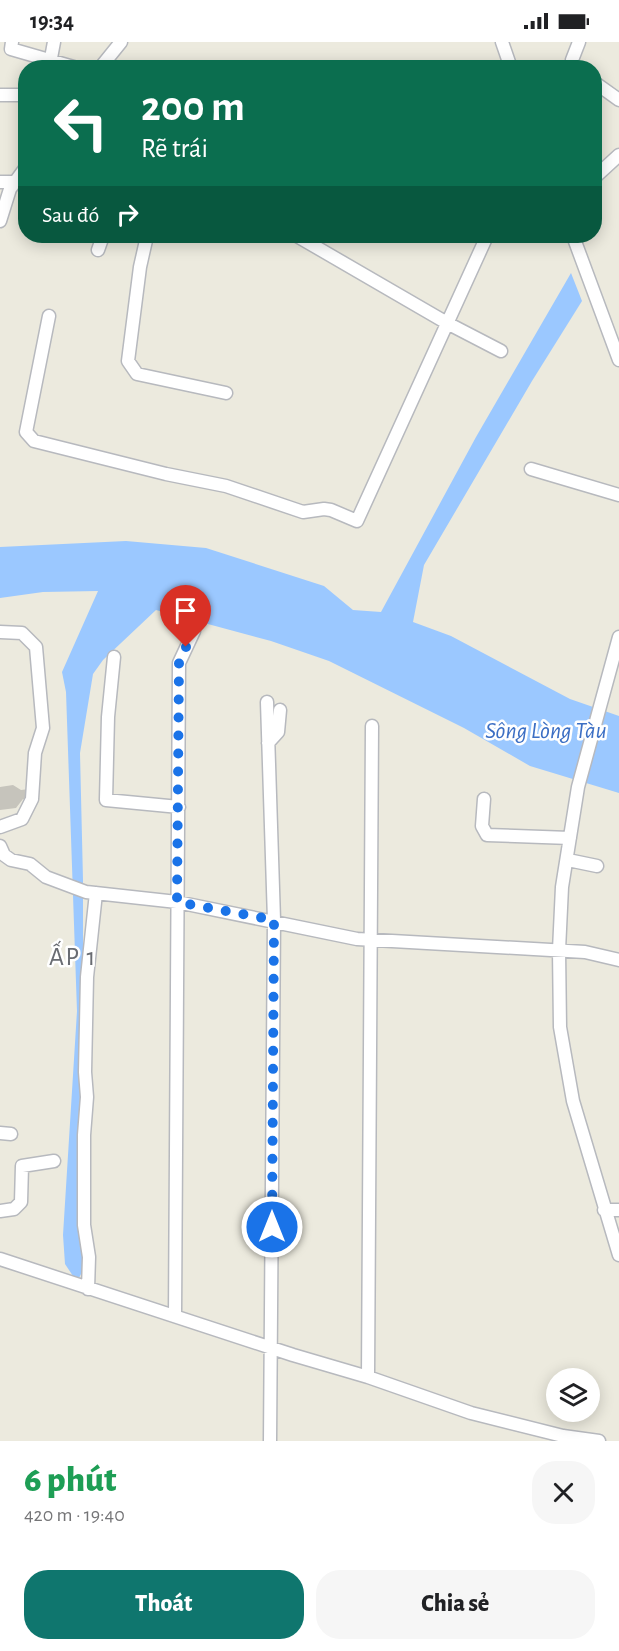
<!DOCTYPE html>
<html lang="vi">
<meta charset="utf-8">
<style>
:root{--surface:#fff;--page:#f6f6f6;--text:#202124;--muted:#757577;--accent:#0f766e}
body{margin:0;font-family:"Alegreya Sans",sans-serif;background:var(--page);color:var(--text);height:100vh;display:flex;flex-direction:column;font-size:22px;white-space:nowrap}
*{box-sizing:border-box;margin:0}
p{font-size:20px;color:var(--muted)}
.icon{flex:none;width:33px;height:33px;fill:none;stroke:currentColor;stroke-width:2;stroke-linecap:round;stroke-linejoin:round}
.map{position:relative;height:1399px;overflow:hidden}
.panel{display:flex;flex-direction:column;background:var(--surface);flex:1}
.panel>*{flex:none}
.guide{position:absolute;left:18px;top:18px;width:584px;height:183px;border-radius:24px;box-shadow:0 3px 15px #0003;background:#0b6e4f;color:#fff;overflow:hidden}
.fabs{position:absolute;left:546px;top:1326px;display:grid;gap:12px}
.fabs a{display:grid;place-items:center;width:54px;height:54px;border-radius:50%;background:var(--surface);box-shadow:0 3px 15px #0003;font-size:30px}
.pin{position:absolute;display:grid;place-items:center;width:51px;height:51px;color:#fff;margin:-62px -26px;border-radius:50% 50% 50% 0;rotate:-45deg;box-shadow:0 0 6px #0007}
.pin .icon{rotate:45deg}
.me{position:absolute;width:66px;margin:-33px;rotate:0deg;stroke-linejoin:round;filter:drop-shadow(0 0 4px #0008)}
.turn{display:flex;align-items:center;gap:21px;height:126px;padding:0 24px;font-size:27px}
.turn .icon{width:78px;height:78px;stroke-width:2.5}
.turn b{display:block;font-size:42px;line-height:51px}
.then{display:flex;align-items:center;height:57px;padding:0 24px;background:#0003;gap:12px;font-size:22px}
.round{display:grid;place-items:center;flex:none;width:63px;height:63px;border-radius:24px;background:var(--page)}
.headline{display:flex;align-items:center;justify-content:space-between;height:102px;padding:0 24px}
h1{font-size:36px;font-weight:800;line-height:45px;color:#1e9e55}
.cta{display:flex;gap:12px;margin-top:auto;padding:12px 24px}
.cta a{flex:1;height:69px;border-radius:24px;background:var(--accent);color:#fff;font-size:24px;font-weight:800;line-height:69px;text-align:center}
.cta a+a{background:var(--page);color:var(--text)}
.status{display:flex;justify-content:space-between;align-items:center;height:42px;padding:0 30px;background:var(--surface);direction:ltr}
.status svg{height:16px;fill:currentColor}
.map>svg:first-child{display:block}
.water{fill:#9bc8ff}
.building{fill:#c6c4bc}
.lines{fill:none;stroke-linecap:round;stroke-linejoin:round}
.minor-casing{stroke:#b7b9be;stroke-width:15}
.minor{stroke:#fff;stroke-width:12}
.route{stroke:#1a73e8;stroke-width:10;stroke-dasharray:0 18}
.labels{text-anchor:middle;stroke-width:5;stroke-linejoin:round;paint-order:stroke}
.water-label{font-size:24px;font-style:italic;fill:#3c6fc4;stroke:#fff}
.quarter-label{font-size:26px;letter-spacing:1.5px;fill:#696c72;stroke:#fff}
</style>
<div class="status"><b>19:34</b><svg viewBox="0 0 49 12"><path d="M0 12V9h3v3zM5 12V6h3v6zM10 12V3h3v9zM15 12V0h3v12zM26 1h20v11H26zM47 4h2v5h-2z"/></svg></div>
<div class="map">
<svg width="619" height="1399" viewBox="0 0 619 1399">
<rect width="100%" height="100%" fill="#eceade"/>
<path class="water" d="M571 231 582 259 532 339 424 523 413 580 451 594 570 657 619 674V751L530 724 464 686 329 619 271 599 156 568 103 618 93 632 80 711 83 838V1228L77 1240 65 1222 63 1193 77 969 66 650 62 630 98 549 43 550 0 556V505L126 499 206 506 324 544 353 568 381 570 476 395Z"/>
<path class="building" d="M13 743 21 748 29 747 31 757H23L16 766 0 768V745Z"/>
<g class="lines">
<g class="minor-casing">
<path id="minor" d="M12 0 11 7 77 26
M502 0 511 26
M51 16 54 0
M100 26 121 0
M572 26V18L579 0
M594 40 619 58
M0 53H26
M594 136 619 113
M0 140H15
M0 179 10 147 26 125
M147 194 140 225 128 319 137 332 226 351
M297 194 447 281 501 309
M573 194 619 318
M98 208 103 194
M49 274 26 390 34 399 166 432 226 444 303 470 324 467 331 468 357 479 487 194
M531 427 619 453
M0 590 22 591 36 605 43 686 35 711 32 757 22 777 0 785
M619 595 578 745 562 845 559 908 560 985 573 1059 619 1213
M114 615 108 675 106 758 179 765
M267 660 274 878 270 1399
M268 701 278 690 280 668
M484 757 482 784 487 793 570 796
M0 804 4 813 11 818 30 822 46 835 86 850 177 860 357 897 585 910 619 918
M568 818 597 824
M0 1091 11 1092
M604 1168H619
M0 1169 14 1167 21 1160 22 1124 54 1119
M0 1217 293 1313 368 1335 471 1371 563 1394 599 1399
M88 1247 89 1215 84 1183V1093L87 1055 85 1030 87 935 96 851
M175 1274 179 621 194 589
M368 1335 372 684"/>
</g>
<use href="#minor" class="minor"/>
</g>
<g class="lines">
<path class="route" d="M186 605 179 621 177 860 274 878 272 1185"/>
</g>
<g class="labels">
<g class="water-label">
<text x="546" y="696">Sông Lòng Tàu</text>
</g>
<g class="quarter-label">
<text x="73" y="923">ẤP 1</text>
</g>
</g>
</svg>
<div class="fabs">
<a><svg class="icon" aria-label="layers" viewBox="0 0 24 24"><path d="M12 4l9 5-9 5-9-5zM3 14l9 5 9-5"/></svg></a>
</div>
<div class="pin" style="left:186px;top:605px;background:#d93025"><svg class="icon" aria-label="arrive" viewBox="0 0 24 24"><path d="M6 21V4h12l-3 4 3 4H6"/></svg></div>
<svg class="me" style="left:272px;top:1185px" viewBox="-20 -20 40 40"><circle r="17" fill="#1a73e8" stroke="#fff" stroke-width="3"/><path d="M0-11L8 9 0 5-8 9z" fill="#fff"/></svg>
<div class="guide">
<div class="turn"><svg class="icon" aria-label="left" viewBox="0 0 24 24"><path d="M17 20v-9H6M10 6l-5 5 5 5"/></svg><div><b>200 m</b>Rẽ trái</div></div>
<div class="then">Sau đó<svg class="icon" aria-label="right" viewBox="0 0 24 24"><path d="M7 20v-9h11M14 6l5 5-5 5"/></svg></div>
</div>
</div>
<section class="panel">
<div class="headline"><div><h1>6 phút</h1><p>420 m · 19:40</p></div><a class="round"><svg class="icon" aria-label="close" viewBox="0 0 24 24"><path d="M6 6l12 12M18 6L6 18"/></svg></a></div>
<div class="cta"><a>Thoát</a><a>Chia sẻ</a></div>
</section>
